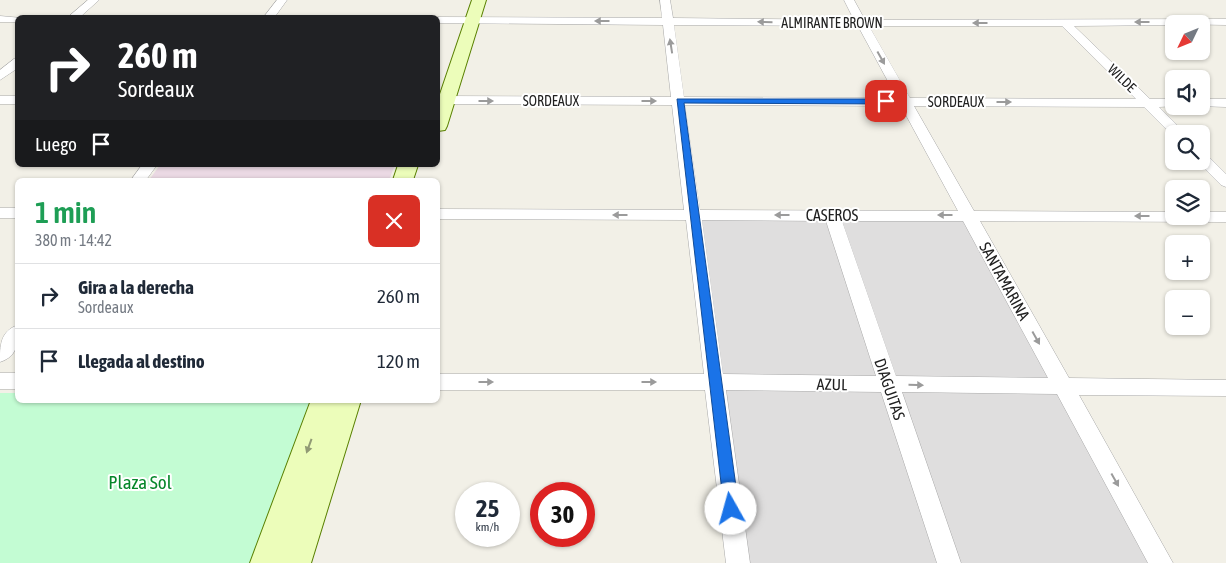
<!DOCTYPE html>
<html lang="es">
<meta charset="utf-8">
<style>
:root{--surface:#fff;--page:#f2f2f3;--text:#1f2937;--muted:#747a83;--line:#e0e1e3}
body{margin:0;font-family:"Asap Condensed",sans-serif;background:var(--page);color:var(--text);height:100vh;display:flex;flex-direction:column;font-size:19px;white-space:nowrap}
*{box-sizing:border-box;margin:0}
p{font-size:16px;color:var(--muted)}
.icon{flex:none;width:28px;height:28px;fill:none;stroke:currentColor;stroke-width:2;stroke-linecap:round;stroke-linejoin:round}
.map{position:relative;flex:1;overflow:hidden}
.details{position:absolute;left:15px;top:178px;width:425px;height:225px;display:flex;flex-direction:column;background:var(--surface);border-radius:8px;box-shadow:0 1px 4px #0004}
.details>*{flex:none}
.banner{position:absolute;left:15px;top:15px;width:425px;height:152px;border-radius:8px;box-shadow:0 1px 4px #0004;background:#202124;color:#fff;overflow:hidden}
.needle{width:32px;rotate:227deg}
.controls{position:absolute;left:1165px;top:15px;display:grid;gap:10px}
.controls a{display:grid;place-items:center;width:45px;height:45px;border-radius:8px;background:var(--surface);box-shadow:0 1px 4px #0004;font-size:25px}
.speed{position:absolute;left:455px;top:482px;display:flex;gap:10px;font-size:25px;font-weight:700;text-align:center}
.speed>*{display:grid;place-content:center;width:65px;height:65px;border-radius:50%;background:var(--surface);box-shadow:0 1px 4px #0004;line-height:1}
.speed small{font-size:12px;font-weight:400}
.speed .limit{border:8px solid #d22;background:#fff;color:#111}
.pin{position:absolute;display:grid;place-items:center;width:42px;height:42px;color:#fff;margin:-21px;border-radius:10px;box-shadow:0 2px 8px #0006}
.me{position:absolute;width:55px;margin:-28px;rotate:353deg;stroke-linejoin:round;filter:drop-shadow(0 0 4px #0008)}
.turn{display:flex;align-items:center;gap:18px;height:105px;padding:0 20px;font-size:22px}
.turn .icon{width:65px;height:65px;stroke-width:2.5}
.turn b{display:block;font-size:35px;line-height:42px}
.then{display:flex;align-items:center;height:48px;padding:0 20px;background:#0003;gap:10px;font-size:19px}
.round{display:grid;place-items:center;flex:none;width:52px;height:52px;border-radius:8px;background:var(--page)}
.summary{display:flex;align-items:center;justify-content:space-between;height:85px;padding:0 20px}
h1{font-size:30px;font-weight:600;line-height:38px;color:#1e9e55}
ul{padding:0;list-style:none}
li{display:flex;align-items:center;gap:15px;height:65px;padding:0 20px;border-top:1px solid var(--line)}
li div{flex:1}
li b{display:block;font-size:19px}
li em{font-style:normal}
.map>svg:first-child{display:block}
.residential{fill:#dfdede}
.industrial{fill:#ebd9e4}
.park{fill:#c3fcd3}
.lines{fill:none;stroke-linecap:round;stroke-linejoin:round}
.street-casing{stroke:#a8a8a8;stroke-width:1}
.secondary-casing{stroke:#598000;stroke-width:2}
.street{fill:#fff;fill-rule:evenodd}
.secondary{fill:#ecfdba;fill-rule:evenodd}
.oneway{fill:#9b9b9b}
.oneway2{fill:#919a75}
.route{fill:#1a73e8;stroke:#114b97}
.labels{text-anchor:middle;stroke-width:4;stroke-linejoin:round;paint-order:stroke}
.far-street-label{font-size:14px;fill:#212121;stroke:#fff}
.street-label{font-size:16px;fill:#212121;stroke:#fff}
.near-park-label{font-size:19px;fill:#06872a;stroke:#fff}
</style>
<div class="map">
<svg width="1226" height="563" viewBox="0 0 1226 563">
<rect width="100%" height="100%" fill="#f2f0e7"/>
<path class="residential" d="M694 215H968L1161 563H738Z"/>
<path class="industrial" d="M160 165H395L389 180H149Z"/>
<path class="park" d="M0 393H17L18 400H310L252 563H0Z"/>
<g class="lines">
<g class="street-casing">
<path id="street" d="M88 0H99L79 18H67Z
M277 0H287L274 18H263Z
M660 0H670L673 18 854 20 844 0H854L865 20 1226 19V25L1174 24V25L1074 26 1150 99H1174V106H1177L1159 107 1186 134H1174V137L1144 107 914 106 974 211 1174 212V216H1201V212H1226V222L980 221 1069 378 1226 380V396L1079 395 1173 563H1148L1057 394 902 392 961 563H937L881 392 726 390 750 563H726L705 390H438V374H704L686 220 438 219V209L684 210 672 105 438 104V96L671 97 663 25 438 23V18H435L438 17 662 18ZM674 25 858 26 897 98 684 97ZM869 26H1062L1136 99 910 98ZM685 105 901 106 958 211 700 210ZM702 220 826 221 876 376 723 374ZM842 221H963L1048 378 896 376Z
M0 16 22 18H18V22H0Z
M14 59H18V68L0 80V70Z
M0 96H18V104H0Z
M1201 99H1226V107L1198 106H1201Z
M1201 153 1206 154 1226 174V187L1221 185 1197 161H1201Z
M142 165H157L146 180H131Z
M0 208H18V218H0Z
M18 325C18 341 19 356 0 362 0 346 0 331 18 325Z
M0 373H18V389H0Z"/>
</g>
<g class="secondary-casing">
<path id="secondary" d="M472 0H486L447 126 445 130 438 131V100Z
M398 165H418L413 180H393Z
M311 400H361L311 563H250Z"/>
</g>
<use href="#street" class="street"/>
<use href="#secondary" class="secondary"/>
</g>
<defs><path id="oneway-solid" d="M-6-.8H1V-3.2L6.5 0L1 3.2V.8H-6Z" transform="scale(1.25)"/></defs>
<g class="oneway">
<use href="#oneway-solid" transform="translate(602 21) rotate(-180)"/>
<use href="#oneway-solid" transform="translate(765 22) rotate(-179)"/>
<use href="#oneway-solid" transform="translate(1142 22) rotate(180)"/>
<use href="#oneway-solid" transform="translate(980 23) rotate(180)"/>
<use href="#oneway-solid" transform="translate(671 46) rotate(-99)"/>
<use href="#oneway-solid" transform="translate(881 58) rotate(61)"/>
<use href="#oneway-solid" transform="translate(486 101)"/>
<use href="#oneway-solid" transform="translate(649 101)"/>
<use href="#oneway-solid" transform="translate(1004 102)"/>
<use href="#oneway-solid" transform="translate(620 215) rotate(-180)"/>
<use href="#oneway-solid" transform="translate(782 215) rotate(-180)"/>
<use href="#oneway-solid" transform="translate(945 215) rotate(-180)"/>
<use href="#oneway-solid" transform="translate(1142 216) rotate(-180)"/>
<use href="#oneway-solid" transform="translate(1036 338) rotate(61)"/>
<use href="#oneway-solid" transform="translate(486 382)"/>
<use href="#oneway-solid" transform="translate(649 382)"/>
<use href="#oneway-solid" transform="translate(916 385) rotate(1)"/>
<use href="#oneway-solid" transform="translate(1115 480) rotate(61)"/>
</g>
<use class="oneway2" href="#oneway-solid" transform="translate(309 446) rotate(110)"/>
<path class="route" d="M677 99H886L890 101 886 104 684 103 739 509 736 514 731 516 726 514 724 509Z"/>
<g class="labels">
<g class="far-street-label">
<text x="832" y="28">ALMIRANTE BROWN</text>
<text transform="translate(1122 78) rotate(44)" y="5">WILDE</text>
<text x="551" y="106">SORDEAUX</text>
<text x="956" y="107">SORDEAUX</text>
</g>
<g class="street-label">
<text x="832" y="221">CASEROS</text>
<text transform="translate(1005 281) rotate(61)" y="6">SANTAMARINA</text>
<text transform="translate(832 384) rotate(1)" y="6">AZUL</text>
<text transform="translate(890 389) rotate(71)" y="6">DIAGUITAS</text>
</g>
<g class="near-park-label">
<text x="140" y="489">Plaza Sol</text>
</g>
</g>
</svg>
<div class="controls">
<a><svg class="needle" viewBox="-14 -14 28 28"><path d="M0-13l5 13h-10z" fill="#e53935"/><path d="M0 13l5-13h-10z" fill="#747a83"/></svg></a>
<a><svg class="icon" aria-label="sound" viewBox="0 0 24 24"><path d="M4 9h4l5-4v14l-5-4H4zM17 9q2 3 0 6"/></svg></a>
<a><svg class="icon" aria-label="search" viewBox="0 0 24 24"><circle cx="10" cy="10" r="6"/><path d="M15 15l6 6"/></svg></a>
<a><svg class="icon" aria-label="layers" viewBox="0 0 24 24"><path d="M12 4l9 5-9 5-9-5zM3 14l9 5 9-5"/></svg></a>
<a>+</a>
<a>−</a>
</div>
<div class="speed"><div>25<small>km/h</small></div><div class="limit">30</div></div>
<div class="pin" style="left:886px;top:101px;background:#d93025"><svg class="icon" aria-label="arrive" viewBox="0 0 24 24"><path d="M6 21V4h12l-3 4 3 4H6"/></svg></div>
<svg class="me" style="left:731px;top:509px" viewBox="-20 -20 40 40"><circle r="19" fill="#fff"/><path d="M0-13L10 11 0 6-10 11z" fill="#1a73e8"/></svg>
<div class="banner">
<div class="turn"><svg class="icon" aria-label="right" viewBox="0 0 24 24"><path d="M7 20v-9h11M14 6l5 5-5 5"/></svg><div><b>260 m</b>Sordeaux</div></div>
<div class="then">Luego<svg class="icon" aria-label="arrive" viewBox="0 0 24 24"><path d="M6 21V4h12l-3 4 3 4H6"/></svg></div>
</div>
<section class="details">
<div class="summary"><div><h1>1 min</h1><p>380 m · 14:42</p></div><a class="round" style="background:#d93025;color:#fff"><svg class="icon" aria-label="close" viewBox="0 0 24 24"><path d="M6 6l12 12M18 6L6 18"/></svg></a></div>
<ul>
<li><svg class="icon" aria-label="right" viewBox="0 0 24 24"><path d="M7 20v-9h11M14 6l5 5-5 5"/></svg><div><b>Gira a la derecha</b><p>Sordeaux</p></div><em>260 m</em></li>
<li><svg class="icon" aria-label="arrive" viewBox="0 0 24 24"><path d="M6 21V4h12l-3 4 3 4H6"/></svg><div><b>Llegada al destino</b></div><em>120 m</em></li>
</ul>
</section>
</div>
